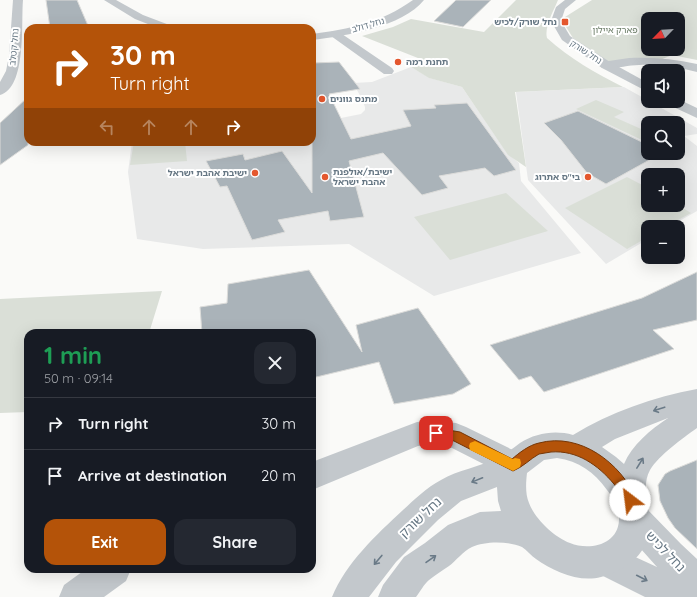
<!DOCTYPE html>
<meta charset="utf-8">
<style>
:root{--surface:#171b24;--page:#242831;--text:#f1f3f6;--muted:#9ea1a6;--line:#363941;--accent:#b45309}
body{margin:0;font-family:Quicksand,"Noto Sans Hebrew",sans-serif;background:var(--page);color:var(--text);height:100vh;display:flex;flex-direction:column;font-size:15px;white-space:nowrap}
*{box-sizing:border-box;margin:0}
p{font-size:13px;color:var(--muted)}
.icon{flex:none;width:22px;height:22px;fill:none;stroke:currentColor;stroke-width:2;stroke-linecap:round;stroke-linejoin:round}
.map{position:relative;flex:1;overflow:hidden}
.details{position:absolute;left:24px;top:329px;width:292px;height:244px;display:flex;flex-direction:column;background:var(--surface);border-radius:12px;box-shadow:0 4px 16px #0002}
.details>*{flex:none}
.hud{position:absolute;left:24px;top:24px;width:292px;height:122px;border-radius:12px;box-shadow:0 4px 16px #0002;background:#b45309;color:#fff;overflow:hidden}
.needle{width:26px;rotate:245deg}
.tools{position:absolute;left:641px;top:12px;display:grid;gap:8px}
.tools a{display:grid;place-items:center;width:44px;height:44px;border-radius:8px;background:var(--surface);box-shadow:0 4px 16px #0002;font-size:20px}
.pin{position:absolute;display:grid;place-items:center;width:34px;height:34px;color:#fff;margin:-17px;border-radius:8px;box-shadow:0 2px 6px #0006}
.me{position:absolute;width:44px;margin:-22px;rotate:330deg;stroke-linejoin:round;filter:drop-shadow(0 0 3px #0008)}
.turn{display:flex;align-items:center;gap:14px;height:84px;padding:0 20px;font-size:18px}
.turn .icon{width:52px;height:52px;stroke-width:2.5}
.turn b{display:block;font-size:28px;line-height:34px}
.lanes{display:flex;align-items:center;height:38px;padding:0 20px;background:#0003;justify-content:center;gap:20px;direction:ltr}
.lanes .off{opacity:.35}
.round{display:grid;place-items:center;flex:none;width:42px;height:42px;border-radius:12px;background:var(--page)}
.head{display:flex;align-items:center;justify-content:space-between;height:68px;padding:0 20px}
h1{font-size:24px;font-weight:700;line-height:30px;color:#1e9e55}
.cta{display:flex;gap:8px;margin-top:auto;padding:8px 20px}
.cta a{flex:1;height:46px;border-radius:12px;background:var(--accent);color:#fff;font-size:16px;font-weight:700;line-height:46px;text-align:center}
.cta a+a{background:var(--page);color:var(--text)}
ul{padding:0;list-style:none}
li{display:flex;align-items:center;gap:12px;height:52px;padding:0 20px;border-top:1px solid var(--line)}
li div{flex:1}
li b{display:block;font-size:15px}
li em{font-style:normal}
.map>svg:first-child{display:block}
.built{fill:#e8e9e9;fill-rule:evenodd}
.green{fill:#dadfd7;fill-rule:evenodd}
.building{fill:#aab3b9;stroke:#dcdcda}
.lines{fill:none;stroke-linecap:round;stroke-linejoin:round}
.minor{fill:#c3c8cc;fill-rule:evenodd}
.tertiary{fill:#c3c8cc;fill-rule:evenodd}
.oneway{stroke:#6a7a87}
.route{fill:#b45309;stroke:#753606}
.slow{fill:#f59e0b}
.poi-dot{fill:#e4572e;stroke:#fff;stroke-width:1.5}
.labels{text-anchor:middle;stroke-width:4;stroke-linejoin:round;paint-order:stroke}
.far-poi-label{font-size:9px;font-weight:bold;fill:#657683;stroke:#fff;text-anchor:end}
.far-street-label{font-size:9px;fill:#657683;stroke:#fff}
.far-park-label{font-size:9px;fill:#687a64;stroke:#fff}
.near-street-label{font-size:13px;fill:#657683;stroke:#fff}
</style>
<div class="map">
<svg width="697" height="597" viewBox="0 0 697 597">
<rect width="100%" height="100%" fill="#fafaf8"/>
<path class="built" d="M411 67 430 78 462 87 507 153 519 163 521 181 581 253 434 296 349 244 203 249 137 239 128 172 132 142H312L331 120 361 114 365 110V107L362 99 353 83 372 82Z
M624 87 697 128V134L684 136 697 146V211L669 227H648V239L606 264 528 180 516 92ZM648 123H678V153H648ZM648 175H678V205H648Z"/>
<path class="green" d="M516 0H558C554 10 544 27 547 38 570 59 596 73 623 87L515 92 526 167 508 155 462 87 429 78 411 67 423 60 362 36 393 27 411 19 484 32Z
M592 0H697V60L672 55 660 60 609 62 573 38 563 22 565 17ZM648 19H678V49H648Z
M596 100 624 112 614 117 648 132V139L644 141 576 109Z
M134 142H185L187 161 130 165Z
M627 177 648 188V205H678L691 213 665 227H648V237L627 249 565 208Z
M506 193 548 231 450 260 414 217Z
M162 291 149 333H28V412L0 413V299Z"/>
<path class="building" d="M46 0H77L89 28H50Z
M456 0H491L463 27 434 21Z
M312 60 313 63 339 62 360 89 329 94 351 139 411 126 403 110 436 108 434 105 467 103 516 170 494 176 485 168 439 176 448 188 422 195 383 153 349 161 364 217 330 221 328 211 278 220 285 232 252 240 227 186 220 187 206 161 243 154 245 160 282 151 312 193Z
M28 97V145L0 165V123Z
M578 111 648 145V153H662L606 184 587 173 561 140 544 123Z
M309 270 362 352 356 325 418 308 471 384 453 394 394 404 379 362 312 378V333H202L200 307 227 303 228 284Z
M697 272V320L653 330 674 349 544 392 531 376 519 380 490 345 642 298Z
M697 460V549L675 528 668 518 660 501 658 485 665 474 670 471Z"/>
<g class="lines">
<path class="minor" d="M13 0H23C21 22 27 88 0 95V82L6 71 9 56Z
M335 31 339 32 392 68 394 71 392 74H384L331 36 329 34 331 32Z
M629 58C652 57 674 59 697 64V72C678 67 658 64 639 65 627 65 613 70 602 68L600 65 602 62Z
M436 421 456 423 466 427 523 455 527 465 523 475 513 479 452 448 436 445 418 446 312 490V462L417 422Z
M635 503 646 508 681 544 697 559V597H645L595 572 591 560 595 548 607 544 657 567 624 530 619 519 624 508Z
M86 569H131L126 581 104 597H59L64 585Z"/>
<path class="tertiary" d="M104 0H116L143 15 172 26 173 28H158L135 19Z
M413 0H424C403 27 344 36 312 40V34C350 29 381 23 413 0Z
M565 0H576L565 9 561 21 570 36 610 62 648 83V92L602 68 562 40 551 21 556 7Z
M678 99 697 108V118L667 104 665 101H678Z
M697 389V428C683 438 659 455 650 470 642 484 648 501 649 515 654 549 631 569 601 577 579 583 553 571 536 559 531 556 527 550 522 547 508 541 485 541 472 547 463 551 456 561 449 566 442 571 435 575 429 580 424 584 420 592 416 597H378L383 585 404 557 425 543 448 525 480 512 501 511 498 501 497 487 461 501 438 520 396 562 369 597H332C346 563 376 535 403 510 414 500 427 487 441 480 458 470 479 467 498 458 506 454 513 448 520 443 536 433 555 430 573 435 610 412 654 397 697 389ZM668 418C650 430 632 445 624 464L616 457 602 447 615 439ZM557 458C579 461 594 472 607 490 615 499 619 508 619 520 618 545 589 551 570 543 554 537 535 519 529 503 525 494 526 482 527 473L544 460Z"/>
</g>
<defs><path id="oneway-shaft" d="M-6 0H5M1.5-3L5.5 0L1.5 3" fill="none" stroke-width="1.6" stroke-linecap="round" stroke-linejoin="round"/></defs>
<g class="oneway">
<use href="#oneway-shaft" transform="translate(659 409) rotate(162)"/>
<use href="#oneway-shaft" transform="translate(640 463) rotate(-58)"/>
<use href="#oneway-shaft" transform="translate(477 480) rotate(158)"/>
<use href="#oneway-shaft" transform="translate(431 559) rotate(-35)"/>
<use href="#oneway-shaft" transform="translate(378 560) rotate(130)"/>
<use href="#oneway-shaft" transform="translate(642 578) rotate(27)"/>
</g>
<path class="route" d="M436 428 460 432 512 459C519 453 529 445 539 443 580 432 621 463 637 500L635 504 630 506C623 503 620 491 614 484 598 465 577 450 551 452 547 453 543 453 539 454 530 459 523 467 513 471L454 441 432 436 431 433 432 429Z"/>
<path class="slow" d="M475 441 513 459 515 458 520 459 521 463 520 467 513 471 470 450 469 446 470 443Z"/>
<g class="poi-dot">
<rect x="561" y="18" width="8" height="8" rx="2"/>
<circle cx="398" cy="62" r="4"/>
<circle cx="322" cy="99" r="4"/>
<circle cx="255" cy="173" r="4"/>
<circle cx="325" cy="177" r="4"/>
<circle cx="588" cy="177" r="4"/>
</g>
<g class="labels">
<g class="far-poi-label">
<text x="557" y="25">נחל שורק/לכיש</text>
<text x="406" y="65" text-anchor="start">תחנת רמה</text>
<text x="330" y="102" text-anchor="start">מתנס גוונים</text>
<text x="333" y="175" text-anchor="start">ישיבת/אולפנת<tspan x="333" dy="10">אהבת ישראל</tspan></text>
<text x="247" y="176">ישיבת אהבת ישראל</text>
<text x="580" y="180">בי"ס אתרוג</text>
</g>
<g class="far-street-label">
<text transform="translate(368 25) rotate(-16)" y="3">נחל דולב</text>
<text transform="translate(14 47) rotate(-85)" y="3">נחל קטלב</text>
<text transform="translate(586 52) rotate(33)" y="3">נחל שורק</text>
</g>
<g class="far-park-label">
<text x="615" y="33">פארק איילון</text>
</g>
<g class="near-street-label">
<text transform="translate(420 517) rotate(-43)" y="5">נחל שורק</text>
<text transform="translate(666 551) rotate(46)" y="5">נחל לכיש</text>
</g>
</g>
</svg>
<div class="tools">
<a><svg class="needle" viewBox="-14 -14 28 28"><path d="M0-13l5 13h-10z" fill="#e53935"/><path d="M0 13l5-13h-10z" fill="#9ea1a6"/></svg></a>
<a><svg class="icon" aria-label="sound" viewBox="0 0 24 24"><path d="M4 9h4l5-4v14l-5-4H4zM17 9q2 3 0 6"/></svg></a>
<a><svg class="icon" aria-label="search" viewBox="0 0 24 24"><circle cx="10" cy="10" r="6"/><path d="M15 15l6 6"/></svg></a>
<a>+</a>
<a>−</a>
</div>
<div class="pin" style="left:436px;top:433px;background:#d93025"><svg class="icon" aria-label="arrive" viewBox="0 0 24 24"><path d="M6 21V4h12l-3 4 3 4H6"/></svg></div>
<svg class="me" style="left:630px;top:500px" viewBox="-20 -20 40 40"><circle r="19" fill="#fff"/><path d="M0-13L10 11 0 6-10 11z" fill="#b45309"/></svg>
<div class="hud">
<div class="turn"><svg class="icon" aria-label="right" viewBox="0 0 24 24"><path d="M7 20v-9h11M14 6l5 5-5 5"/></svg><div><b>30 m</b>Turn right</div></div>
<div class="lanes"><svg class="icon off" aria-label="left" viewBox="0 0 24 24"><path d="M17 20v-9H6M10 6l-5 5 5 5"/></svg><svg class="icon off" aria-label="ahead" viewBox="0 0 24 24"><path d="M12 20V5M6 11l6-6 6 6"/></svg><svg class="icon off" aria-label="ahead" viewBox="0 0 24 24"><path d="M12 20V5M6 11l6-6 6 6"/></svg><svg class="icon" aria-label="right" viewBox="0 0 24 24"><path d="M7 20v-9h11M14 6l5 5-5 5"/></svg></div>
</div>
<section class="details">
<div class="head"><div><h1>1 min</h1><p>50 m · 09:14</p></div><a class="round"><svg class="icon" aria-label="close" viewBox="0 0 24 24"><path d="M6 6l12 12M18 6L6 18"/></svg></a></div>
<ul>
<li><svg class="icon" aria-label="right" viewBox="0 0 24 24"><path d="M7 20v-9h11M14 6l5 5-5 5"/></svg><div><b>Turn right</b></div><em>30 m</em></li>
<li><svg class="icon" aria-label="arrive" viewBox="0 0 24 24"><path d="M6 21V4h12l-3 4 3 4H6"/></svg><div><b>Arrive at destination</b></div><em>20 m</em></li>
</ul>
<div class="cta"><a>Exit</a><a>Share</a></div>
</section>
</div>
